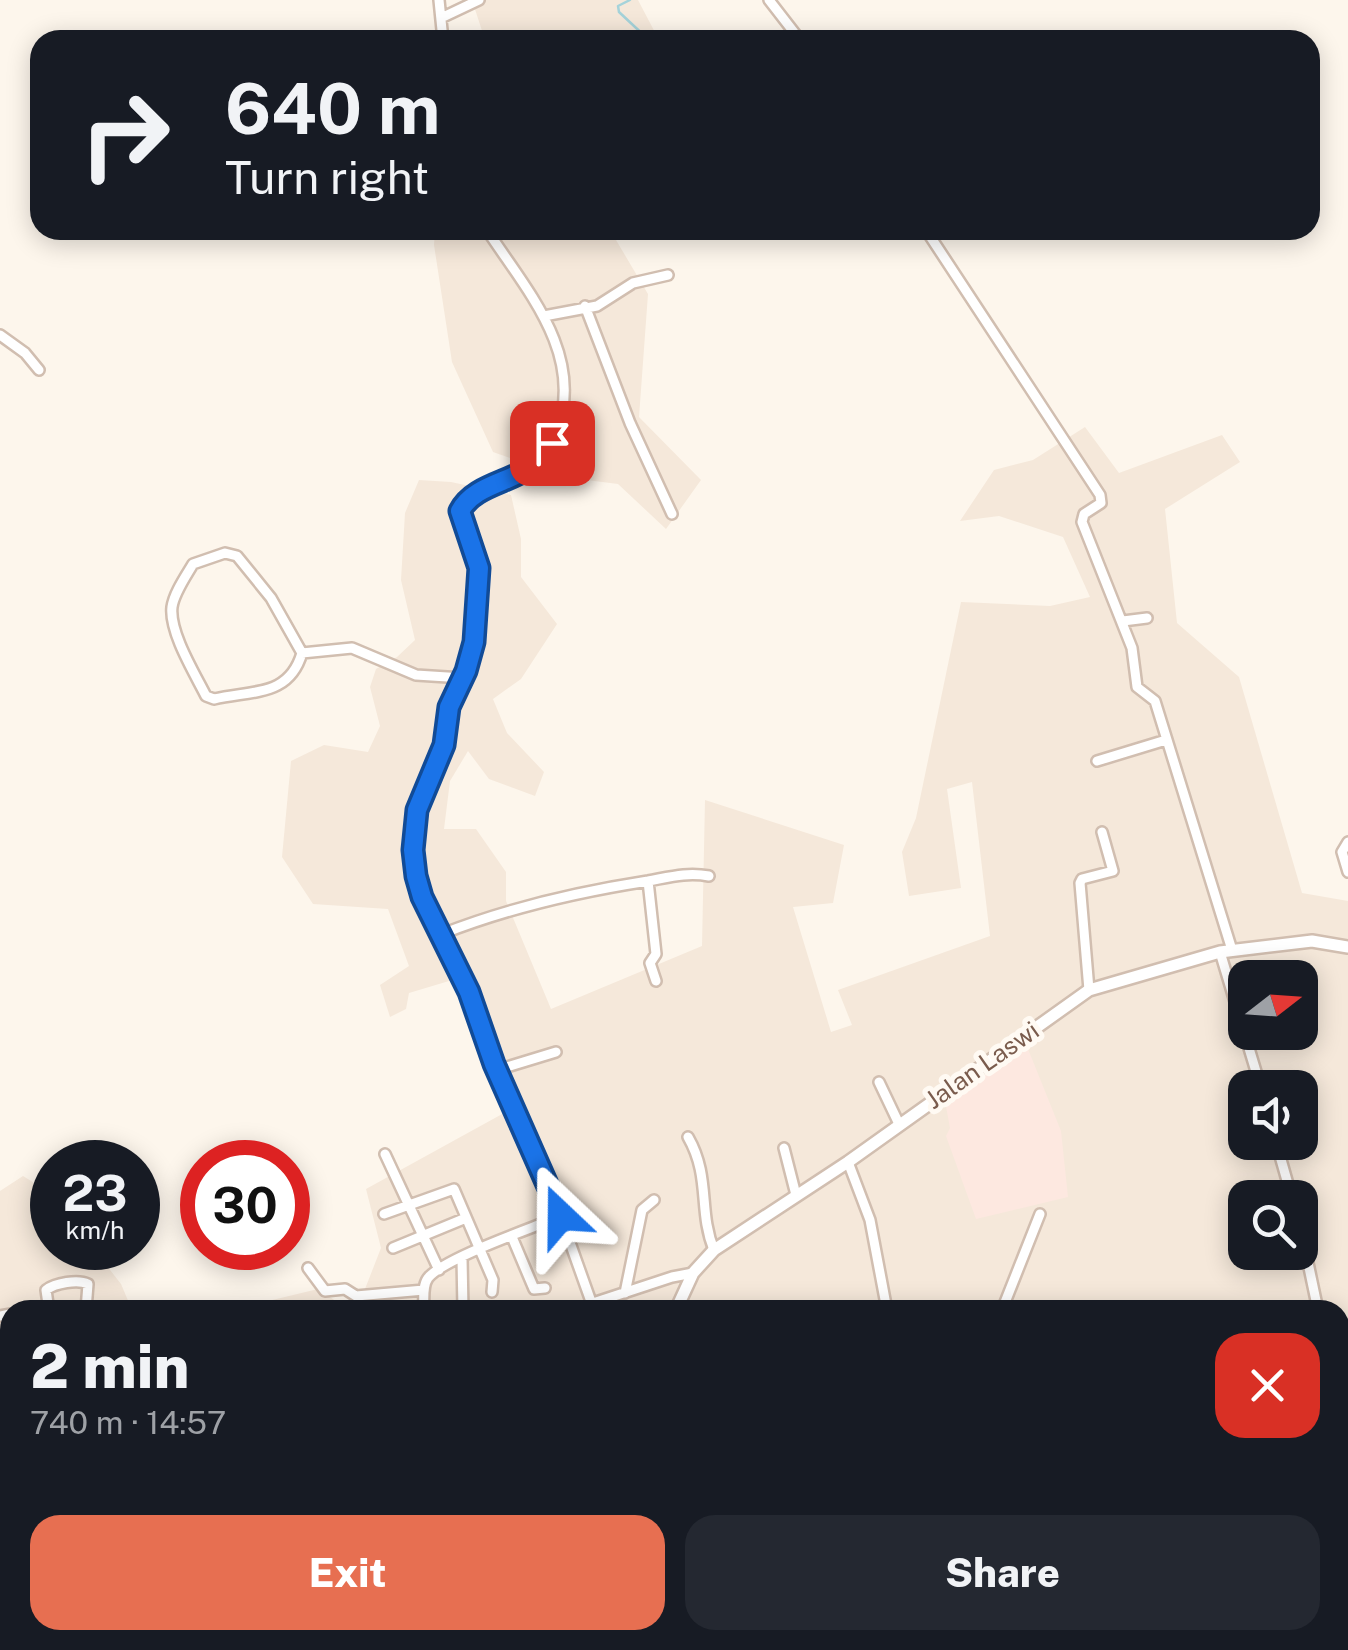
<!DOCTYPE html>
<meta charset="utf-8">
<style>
:root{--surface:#171b24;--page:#242831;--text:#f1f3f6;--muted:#9ea1a6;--accent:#e76f51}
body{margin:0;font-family:"Public Sans",sans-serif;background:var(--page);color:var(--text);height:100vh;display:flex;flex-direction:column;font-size:38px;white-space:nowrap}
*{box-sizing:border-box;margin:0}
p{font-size:32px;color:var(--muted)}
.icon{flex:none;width:55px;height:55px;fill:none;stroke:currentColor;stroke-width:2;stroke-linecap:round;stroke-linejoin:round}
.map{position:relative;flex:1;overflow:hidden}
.side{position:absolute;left:0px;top:1300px;width:1350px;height:350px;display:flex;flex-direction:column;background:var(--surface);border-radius:30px 30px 0 0;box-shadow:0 5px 25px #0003}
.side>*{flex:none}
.hud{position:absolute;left:30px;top:30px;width:1290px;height:210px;border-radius:30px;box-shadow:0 5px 25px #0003;background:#171b24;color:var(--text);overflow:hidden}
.needle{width:65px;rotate:73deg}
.tools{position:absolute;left:1228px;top:960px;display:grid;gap:20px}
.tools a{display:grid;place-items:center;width:90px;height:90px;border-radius:20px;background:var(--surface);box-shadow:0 5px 25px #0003;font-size:50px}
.speed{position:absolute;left:30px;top:1140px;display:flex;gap:20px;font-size:50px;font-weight:700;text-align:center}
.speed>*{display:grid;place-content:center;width:130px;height:130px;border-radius:50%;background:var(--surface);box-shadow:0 5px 25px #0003;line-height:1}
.speed small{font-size:25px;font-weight:400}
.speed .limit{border:15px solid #d22;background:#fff;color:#111}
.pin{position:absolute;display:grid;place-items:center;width:85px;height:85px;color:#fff;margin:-42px;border-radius:20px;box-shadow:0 5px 15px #0006}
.me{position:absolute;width:110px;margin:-55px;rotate:337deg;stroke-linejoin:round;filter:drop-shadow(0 0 8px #0008)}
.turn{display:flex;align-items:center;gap:35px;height:210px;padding:0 30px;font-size:45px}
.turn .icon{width:130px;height:130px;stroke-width:2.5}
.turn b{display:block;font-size:70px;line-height:85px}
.round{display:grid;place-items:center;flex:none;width:105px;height:105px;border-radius:30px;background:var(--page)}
.head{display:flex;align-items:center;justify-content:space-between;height:170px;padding:0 30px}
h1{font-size:60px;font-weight:800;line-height:75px}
.action{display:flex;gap:20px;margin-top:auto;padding:20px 30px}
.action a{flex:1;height:115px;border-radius:30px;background:var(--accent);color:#fff;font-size:40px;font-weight:800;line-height:115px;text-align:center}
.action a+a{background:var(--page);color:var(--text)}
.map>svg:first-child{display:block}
.residential{fill:#f5e8da;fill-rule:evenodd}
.commercial{fill:#fde8e0}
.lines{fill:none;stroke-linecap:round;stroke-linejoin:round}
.stream{stroke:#a5d3da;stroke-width:2.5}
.minor-casing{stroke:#d1beb0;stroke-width:14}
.tertiary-casing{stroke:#d1beb0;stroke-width:16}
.primary-casing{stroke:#dad1cd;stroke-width:20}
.minor{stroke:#fff;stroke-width:9}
.tertiary{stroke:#fff;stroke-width:11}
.primary{stroke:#fbd9a5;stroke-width:15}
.route-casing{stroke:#114b97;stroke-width:25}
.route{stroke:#1a73e8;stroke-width:18}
.labels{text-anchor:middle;stroke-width:10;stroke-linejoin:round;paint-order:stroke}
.street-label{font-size:25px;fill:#7a5c4d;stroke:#fffaf3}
</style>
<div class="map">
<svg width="1348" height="1650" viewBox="0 0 1348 1650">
<rect width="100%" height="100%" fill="#fdf6ec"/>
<path class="residential" d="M472 0H638L659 40H485Z
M435 230H566L573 235 616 240 648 294 639 417 701 480 666 529 618 484 563 477 493 452 452 362 434 245Z
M1085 427 1119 473 1222 435 1240 462 1165 509 1177 623 1239 677 1302 893 1348 901V1650H182L190 1640H1340V1310H351L365 1289 381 1248 366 1189 504 1113 459 978 409 993 406 1009 390 1017 380 985 409 966 388 909 313 904 282 857 291 761 324 745 368 752 380 726 370 687 376 669 397 657 415 640 401 580 405 513 419 480 451 482 511 495 521 539V577L557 624 521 679 493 699 507 733 544 772 535 796 489 779 468 751 450 781 444 829H476L506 872V901L551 1009 702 946 705 800 844 845 833 903 793 907 831 1032 852 1025 838 990 990 936 972 782 947 789 961 888 909 896 902 852 916 818 961 602 1050 606 1090 597 1063 537 999 516 960 521 994 470 1033 460ZM1245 978H1300V1032H1245ZM1245 1088H1300V1142H1245ZM1245 1198H1300V1252H1245Z
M23 1176 52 1194V1248H93L121 1284 132 1310H10V1467L1 1466 0 1461V1191Z
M318 1289 349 1310H261L264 1302Z"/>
<path class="commercial" d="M1026 1044 1061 1131 1068 1197 976 1219 946 1136 950 1128 945 1101Z"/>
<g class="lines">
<path class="stream" d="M630 0 618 6 619 12 649 40"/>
<g class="minor-casing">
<path id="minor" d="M439 0 443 40
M769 0 800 40
M441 18 479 0
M487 230C527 291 585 354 557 431 552 444 548 456 538 464 516 482 473 485 459 511L479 569 473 642 466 671 449 707 446 738 417 810 413 850 416 877 422 897 469 992 494 1064 557 1206 594 1310
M926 230 1100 495 1101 503 1084 514 1082 522 1132 648 1137 687 1155 701 1232 950
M585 306 630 423 672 514
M544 316 597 306 633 283 668 275
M0 335 25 353 39 370
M1123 621 1147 618
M302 653C289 697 253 690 214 699L206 696C195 674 169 632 172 607 174 593 186 576 193 564L225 553 237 556 271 598 302 653 352 648 416 675 463 678
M1097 761 1166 740
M1348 842 1342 852 1348 872
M648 881 656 954 650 963 656 981
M442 934C508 908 577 892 648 881 670 877 687 872 709 876
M1220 952 1261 1088
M1089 990 1080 883 1082 879 1113 871 1102 832
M497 1070 556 1052
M879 1082 899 1124
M688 1137C711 1177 698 1211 714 1250
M1276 1142 1292 1198
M784 1148 796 1195
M385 1154 439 1270
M848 1162 870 1220 887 1310
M384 1214 454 1189 493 1280 492 1292
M1300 1225 1318 1310
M512 1237 534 1289 545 1288
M393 1248 466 1218
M462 1258 463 1310
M308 1268 325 1291 345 1289 356 1296 424 1290
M625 1293 642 1210 654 1200
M593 1303 672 1277 693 1273
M36 1310 48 1304 46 1290C55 1283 78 1279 88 1284L86 1310
M424 1310C424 1300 422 1286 428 1278 444 1258 533 1228 561 1216
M1002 1310 1040 1214
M0 1316 10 1314
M1340 1420 1348 1457
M1340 1563 1348 1582
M777 1640 778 1650
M966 1640 968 1650
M1240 1640 1242 1650
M1293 1640V1642
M256 1647 277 1640
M35 1650V1640
M423 1650 426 1640
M1319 1650 1336 1640"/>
</g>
<g class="tertiary-casing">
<path id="tertiary" d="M676 1310 693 1273 714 1250 848 1162 1089 990 1220 952 1312 941 1348 947
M532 1650 536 1640"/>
</g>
<g class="primary-casing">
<path id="primary" d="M1340 1510 1348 1507
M862 1650 895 1640"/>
</g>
<use href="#minor" class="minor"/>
<use href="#tertiary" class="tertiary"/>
<use href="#primary" class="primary"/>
</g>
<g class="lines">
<g class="route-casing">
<path id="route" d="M552 443C533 484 478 477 460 511L479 568 474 642 466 671 449 707 444 745 417 810 413 850 416 876 422 897 469 992 494 1064 561 1216"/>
</g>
<use href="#route" class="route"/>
</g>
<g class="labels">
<g class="street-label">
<text transform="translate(982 1065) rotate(-35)" y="9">Jalan Laswi</text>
</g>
</g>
</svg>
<div class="tools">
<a><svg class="needle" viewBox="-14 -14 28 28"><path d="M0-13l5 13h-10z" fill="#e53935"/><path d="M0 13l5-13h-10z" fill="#9ea1a6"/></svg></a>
<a><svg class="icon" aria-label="sound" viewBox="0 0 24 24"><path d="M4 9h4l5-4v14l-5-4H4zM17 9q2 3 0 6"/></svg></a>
<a><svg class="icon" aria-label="search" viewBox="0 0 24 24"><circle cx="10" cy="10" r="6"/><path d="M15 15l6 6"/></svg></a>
</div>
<div class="speed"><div>23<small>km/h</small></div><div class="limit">30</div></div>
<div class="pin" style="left:552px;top:443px;background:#d93025"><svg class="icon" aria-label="arrive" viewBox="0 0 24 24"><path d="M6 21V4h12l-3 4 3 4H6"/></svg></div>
<svg class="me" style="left:561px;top:1216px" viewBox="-20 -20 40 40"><path d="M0-17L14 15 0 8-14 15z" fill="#1a73e8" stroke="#fff" stroke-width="4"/></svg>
<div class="hud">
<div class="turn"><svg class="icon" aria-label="right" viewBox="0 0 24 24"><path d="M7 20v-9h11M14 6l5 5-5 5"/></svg><div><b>640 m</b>Turn right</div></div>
</div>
<section class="side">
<div class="head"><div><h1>2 min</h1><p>740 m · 14:57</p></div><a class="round" style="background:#d93025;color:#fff"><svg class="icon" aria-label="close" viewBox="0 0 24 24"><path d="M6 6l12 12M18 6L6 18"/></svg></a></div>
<div class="action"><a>Exit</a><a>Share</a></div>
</section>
</div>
